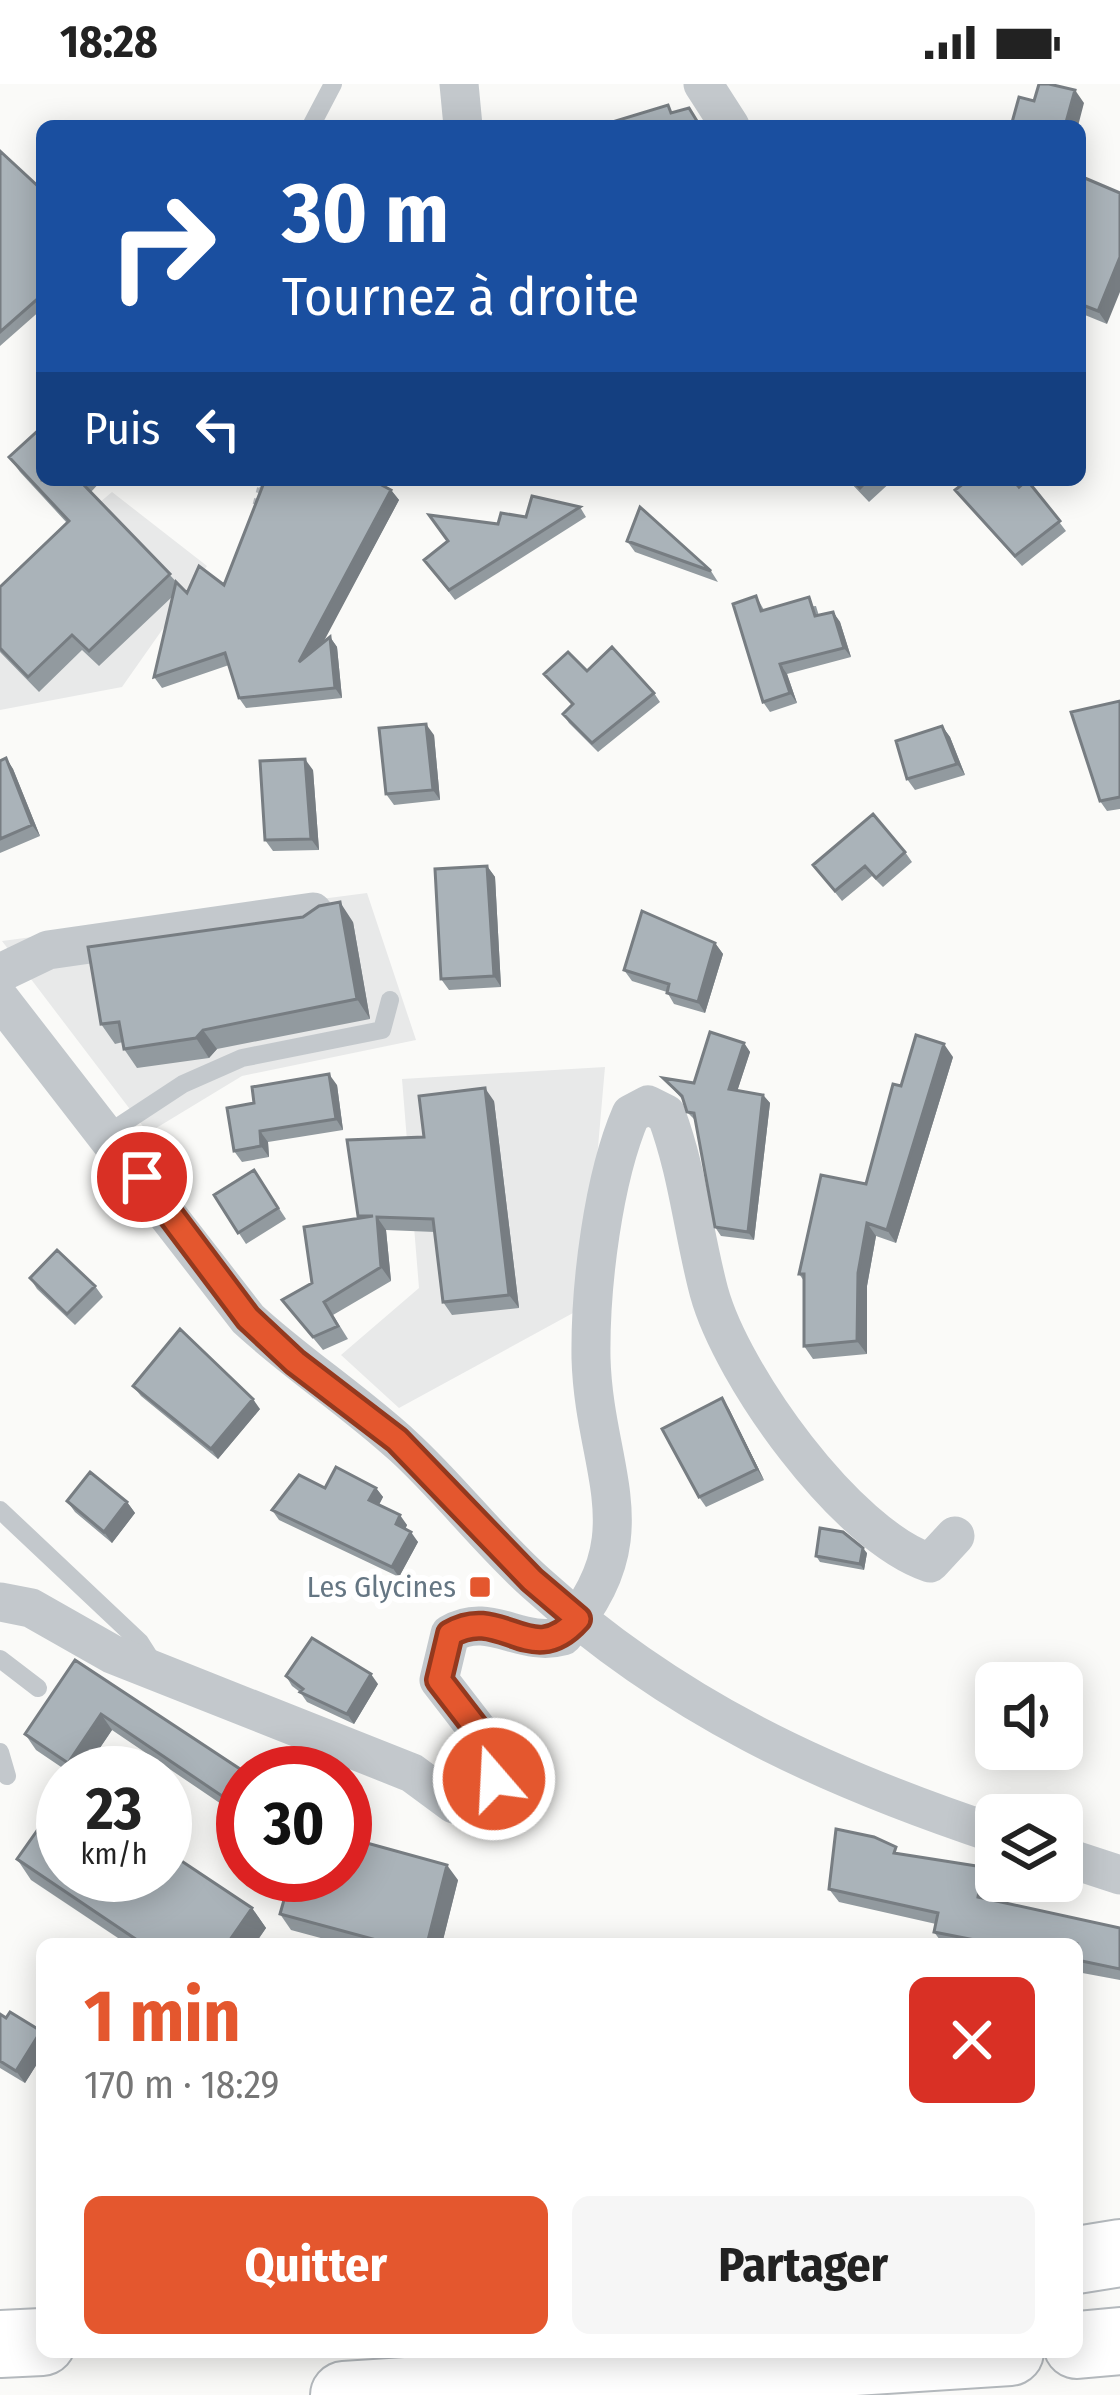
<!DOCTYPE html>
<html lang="fr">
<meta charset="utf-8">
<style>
:root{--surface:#fff;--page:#f6f6f6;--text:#222;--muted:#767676;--accent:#e4572e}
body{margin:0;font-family:"Fira Sans Condensed",sans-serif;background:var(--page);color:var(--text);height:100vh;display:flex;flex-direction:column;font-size:45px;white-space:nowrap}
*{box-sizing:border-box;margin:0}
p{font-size:39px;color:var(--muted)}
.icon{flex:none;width:66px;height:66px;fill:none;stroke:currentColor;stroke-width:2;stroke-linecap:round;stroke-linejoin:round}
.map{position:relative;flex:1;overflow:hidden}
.sheet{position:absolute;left:36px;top:1854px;width:1047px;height:420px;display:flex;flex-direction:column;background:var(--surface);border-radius:18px;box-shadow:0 6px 30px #0003}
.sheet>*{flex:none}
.hud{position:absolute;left:36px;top:36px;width:1050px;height:366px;border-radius:18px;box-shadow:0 6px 30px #0003;background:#1a4fa0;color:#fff;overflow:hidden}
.fabs{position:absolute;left:975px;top:1578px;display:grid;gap:24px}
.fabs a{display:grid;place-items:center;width:108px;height:108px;border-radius:18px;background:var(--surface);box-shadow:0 6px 30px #0003;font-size:60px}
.speed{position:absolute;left:36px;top:1662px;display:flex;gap:24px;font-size:60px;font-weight:700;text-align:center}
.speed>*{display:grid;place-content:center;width:156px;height:156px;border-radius:50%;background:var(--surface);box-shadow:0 6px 30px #0003;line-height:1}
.speed small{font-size:30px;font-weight:400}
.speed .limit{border:18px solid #d22;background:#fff;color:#111}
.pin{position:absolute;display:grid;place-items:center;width:102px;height:102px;color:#fff;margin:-51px;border:6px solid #fff;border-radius:50%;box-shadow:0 3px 12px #0007}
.me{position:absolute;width:132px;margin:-66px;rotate:341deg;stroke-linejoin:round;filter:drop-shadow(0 0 9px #0008)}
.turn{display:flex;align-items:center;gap:42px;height:252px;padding:0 48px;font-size:54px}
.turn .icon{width:156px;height:156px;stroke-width:2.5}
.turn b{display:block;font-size:84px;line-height:102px}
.then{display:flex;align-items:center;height:114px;padding:0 48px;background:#0003;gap:24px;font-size:45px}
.round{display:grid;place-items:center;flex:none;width:126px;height:126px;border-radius:18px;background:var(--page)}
.headline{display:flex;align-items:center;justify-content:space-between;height:204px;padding:0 48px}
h1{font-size:72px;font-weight:700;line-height:90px;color:var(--accent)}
.cta{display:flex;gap:24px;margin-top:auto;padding:24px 48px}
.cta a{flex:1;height:138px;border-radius:18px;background:var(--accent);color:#fff;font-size:48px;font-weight:700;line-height:138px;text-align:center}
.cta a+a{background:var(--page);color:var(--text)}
.status{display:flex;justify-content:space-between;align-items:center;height:84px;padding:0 60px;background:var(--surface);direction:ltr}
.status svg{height:33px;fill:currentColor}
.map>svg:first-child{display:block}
.built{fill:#e8e9e9}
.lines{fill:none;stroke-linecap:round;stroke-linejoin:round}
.motorway-casing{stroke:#b4b9bd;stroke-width:70}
.path{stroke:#bbbfc2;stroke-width:6;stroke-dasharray:6 6;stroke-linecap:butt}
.service{stroke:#c3c8cc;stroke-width:18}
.minor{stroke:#c3c8cc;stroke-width:39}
.motorway{stroke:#fff;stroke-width:66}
.wall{fill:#929a9f}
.shaded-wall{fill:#777d82}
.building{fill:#aab3b9;stroke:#777d82;stroke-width:3}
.route-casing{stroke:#94391e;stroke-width:30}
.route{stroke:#e4572e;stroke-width:21}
.poi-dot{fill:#e4572e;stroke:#fff;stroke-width:4.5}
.labels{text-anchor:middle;stroke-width:12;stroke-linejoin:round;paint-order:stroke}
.poi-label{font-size:30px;fill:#657683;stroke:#fff;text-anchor:end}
</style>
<div class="status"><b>18:28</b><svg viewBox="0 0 49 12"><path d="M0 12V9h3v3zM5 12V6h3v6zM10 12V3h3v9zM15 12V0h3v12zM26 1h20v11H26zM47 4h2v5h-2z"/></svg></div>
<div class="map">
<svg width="1120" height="2311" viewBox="0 0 1120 2311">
<rect width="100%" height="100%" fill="#fafaf8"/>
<path class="built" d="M112 408 207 482 122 603 0 626V502Z
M367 809 416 956 242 992 148 1049 2 857Z
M605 983 584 1223 399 1324 341 1271 419 1204 402 995Z"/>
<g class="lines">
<g class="motorway-casing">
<path id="motorway" d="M1077 2176 1120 2169
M0 2260 42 2258
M1077 2261 1120 2257
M344 2311 1010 2268"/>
</g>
<path class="path" d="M250 396 260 404 255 423"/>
<path class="service" d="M311 42 333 0
M107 1050 183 1000 242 974 382 946 390 916
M0 1426 140 1558 154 1580
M0 1575 38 1604
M0 1668 7 1692"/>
<path class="minor" d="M459 0 463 42
M703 0 730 42
M0 889 48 866 313 828
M0 915 248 1235C297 1280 354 1317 403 1362 450 1405 489 1457 536 1499 673 1623 822 1692 996 1750
M0 1518 31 1524 112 1570 412 1689 454 1720 472 1725 486 1712 500 1675 439 1596 450 1550C490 1526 520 1564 563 1552 652 1452 594 1387 591 1274 590 1202 603 1095 631 1030L648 1021 666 1030C688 1088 693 1148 709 1208 732 1292 846 1451 930 1479L955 1452
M1062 1772 1120 1791"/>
<use href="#motorway" class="motorway"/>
</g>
<path class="wall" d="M0 67 42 106V225L0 262Z
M1080 92 1107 240 1080 229Z
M9 373 42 396H102L91 408 187 509 224 501 391 406 399 416 322 559 330 553 337 563 342 614 246 624 239 614 229 581 162 604 154 593 173 512 99 582 82 566 39 608 0 568V503L67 439 20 388Z
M848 396H893L869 418Z
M1027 396 1066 447 1022 482 955 406 1019 403Z
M580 423 586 433 455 516 431 485 498 440 526 433Z
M627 457 711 487 718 498 635 468Z
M756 512 764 526 816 522 819 532 833 528 840 538 851 573 787 590 797 619 770 628 763 618Z
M587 587 654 609 660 618 598 668 569 639 563 630 572 621 544 590Z
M1120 617V725L1107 727 1100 717Z
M942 642 950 653 965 691 915 706 907 695Z
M434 651 440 716 394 721 386 710Z
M6 674 13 685 40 752 0 769V677Z
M313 686 319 766 273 767 265 756Z
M905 768 912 778 883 803 872 792 842 817 813 781Z
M487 782 495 793 501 903 449 906 441 895Z
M353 838 370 935 217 965 209 974 137 984 124 965 123 958 115 960 101 940Z
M715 859 723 870 705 929 674 920 667 908 632 897 624 886Z
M744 959 750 968 737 1007 763 1011 770 1019 754 1156 721 1152 715 1143 696 1037 687 1028 683 1016 663 994 694 999Z
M953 973 896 1159 876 1152 867 1202V1270L813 1275 804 1262V1197L799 1190 866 1100 901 1002Z
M337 1001 343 1046 268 1058 269 1073 242 1078 234 1067 227 1024Z
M494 1017 519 1224 452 1231 443 1218 435 1148 386 1146 391 1197 333 1231 348 1255 323 1266 282 1216 312 1199 359 1134 358 1132 424 1053Z
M254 1086 286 1135 246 1160 214 1111Z
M30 1194 95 1202 103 1213 75 1241 37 1205Z
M133 1302 260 1325 218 1375 141 1312Z
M722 1314 729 1325 764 1396 706 1423 699 1413Z
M325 1404H376L383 1413 379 1421 407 1441 405 1445 418 1458 399 1493 279 1436 272 1426Z
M67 1417 127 1418 135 1429 112 1459 75 1428Z
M867 1469 864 1486 820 1478 816 1472Z
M75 1576 243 1689 233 1728 112 1646 83 1689H70L36 1666 25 1650Z
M286 1592 378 1600 354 1640 307 1618 300 1608 292 1602Z
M901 1770 983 1783 993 1797 990 1815 1120 1844V1896L1077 1888V1860H943L934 1848 936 1840 839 1818 829 1805Z
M17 1775 252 1824 266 1844 255 1860H127L31 1796Z
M458 1796 442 1860H343L291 1846 280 1830Z
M0 1930 42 1948V1972L25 1999 0 1984Z"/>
<path class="shaded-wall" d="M1075 6 1084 19 1078 42H1065Z
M1120 173V208L1107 240 1098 227Z
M391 406 399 416 307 589 299 578Z
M833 528 840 538 851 573 844 564Z
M330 553 337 563 342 614 335 604Z
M780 580 787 590 797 619 790 609Z
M426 640 434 651 440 716 433 706Z
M942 642 950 653 965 691 957 680Z
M6 674 13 685 40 752 32 741Z
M305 675 313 686 319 766 311 755Z
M487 782 495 793 501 903 494 892Z
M340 818 353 838 370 935 357 915Z
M715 859 723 870 705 929 698 918Z
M203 946 217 965 209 974 196 954Z
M744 959 750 968 735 1014 729 1005Z
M944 960 953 973 896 1159 887 1146Z
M329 990 337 1001 343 1046 336 1035Z
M485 1004 494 1017 519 1224 509 1211Z
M763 1011 770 1019 754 1156 748 1148Z
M260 1047 268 1058 269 1073 261 1062Z
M377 1133 386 1146 391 1197 381 1183Z
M867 1139 876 1152 867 1202V1270L857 1257 858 1189Z
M722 1314 729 1325 764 1396 757 1385Z
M253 1315 260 1325 218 1375 211 1365Z
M376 1404 383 1413 376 1426 369 1416Z
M127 1418 135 1429 112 1459 104 1448Z
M400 1431 407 1441 403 1450 396 1440Z
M411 1448 418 1458 399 1493 392 1483Z
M863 1464 867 1469 864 1486 860 1480Z
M371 1590 378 1600 354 1640 347 1630Z
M101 1630 112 1646 83 1689H75L68 1679Z
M240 1685 243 1689V1713L233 1728 222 1712Z
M447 1781 458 1796 442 1860H427Z
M983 1783 993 1797 987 1827 978 1813Z
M252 1824 266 1844 255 1860H227Z
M41 1947 42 1972 25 1999 16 1987Z"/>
<path class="building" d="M1039 0H1049L1075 6 1065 42H1011L1019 13 1034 17Z
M668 21 671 29 689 24 700 42H610L609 39Z
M0 67 42 106V211L0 248Z
M1080 92 1120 109V173L1098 227 1080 220Z
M42 343V396H79L170 490 89 567 72 551 28 593 0 564V503L69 437 9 373Z
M265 396H372L391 406 299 578 330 553 335 604 239 614 225 569 154 593 176 498 187 509 199 482 224 501Z
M852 396H868L860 404Z
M968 396H1013L1019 403 1027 396 1060 437 1015 472 955 406Z
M532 412 580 423 449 506 424 476 448 457 429 431 498 440 501 429 526 433Z
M640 423 711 487 627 457Z
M756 512 761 527 809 513 815 532 833 528 844 564 780 580 790 609 763 618 733 520Z
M612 563 654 609 592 659 563 630 573 620 544 590 568 568 587 587Z
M1120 617V713L1100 717 1071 628Z
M426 640 433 706 386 710 379 644Z
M942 642 957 680 907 695 896 657Z
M6 674 32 741 0 755V677Z
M305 675 311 755 265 756 260 677Z
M873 730 905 768 876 794 865 782 835 807 813 781Z
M487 782 494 892 441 895 435 785Z
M340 818 357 915 203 946 196 954 124 965 119 938 101 940 88 863 303 833 319 822Z
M642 827 715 859 698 918 667 909 669 900 624 886Z
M710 948 744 959 729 1005 763 1011 748 1148 715 1143 694 1029 687 1028 682 1012 663 994 694 999Z
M916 951 944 960 887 1146 867 1139 858 1189 857 1257 804 1262V1190H799L821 1091 866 1100 893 1000 901 1002Z
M329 990 336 1035 260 1047 261 1062 234 1067 227 1024 254 1019 252 1003Z
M485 1004 509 1211 443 1218 433 1135 377 1133 381 1183 324 1218 338 1242 313 1253 282 1216 312 1199 304 1143 373 1132H358L347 1056 424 1053 419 1012Z
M254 1086 278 1124 238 1149 214 1111Z
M57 1166 95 1202 67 1230 30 1194Z
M180 1245 253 1315 211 1365 133 1302Z
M722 1314 757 1385 699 1413 662 1345Z
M336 1383 376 1404 369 1416 400 1431 396 1440 411 1448 392 1483 272 1426 299 1391 325 1404Z
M90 1388 127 1418 104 1448 67 1417Z
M820 1444 843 1448 863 1464 860 1480 816 1472Z
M312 1554 371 1590 347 1630 300 1608 303 1605 286 1592Z
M75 1576 240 1685 222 1712 101 1630 68 1679 25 1650Z
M63 1710V1791H165V1766L252 1824 227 1860H143L17 1775Z
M836 1745 874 1753 896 1763 894 1769 983 1783 978 1813 1120 1844V1885L1077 1876V1860H995L934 1848 938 1829 829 1805Z
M345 1753 447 1781 427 1860H391L280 1830 291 1791H345Z
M10 1928 41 1947 16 1987 0 1977V1930L6 1934Z"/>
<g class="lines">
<g class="route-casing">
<path id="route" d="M142 1093 248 1234 295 1278 397 1356 532 1496 578 1535C531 1588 502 1519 450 1550L439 1596 500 1675 494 1695"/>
</g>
<use href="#route" class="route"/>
</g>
<rect class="poi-dot" x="468" y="1491" width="24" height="24" rx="6"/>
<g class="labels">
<g class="poi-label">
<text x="456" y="1513">Les Glycines</text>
</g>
</g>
</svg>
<div class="fabs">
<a><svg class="icon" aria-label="sound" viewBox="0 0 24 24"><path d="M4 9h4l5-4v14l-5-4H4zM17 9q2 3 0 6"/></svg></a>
<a><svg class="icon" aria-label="layers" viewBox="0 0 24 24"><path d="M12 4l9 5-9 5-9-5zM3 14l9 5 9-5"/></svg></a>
</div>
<div class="speed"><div>23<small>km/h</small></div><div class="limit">30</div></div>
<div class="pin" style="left:142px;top:1093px;background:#d93025"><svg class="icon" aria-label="arrive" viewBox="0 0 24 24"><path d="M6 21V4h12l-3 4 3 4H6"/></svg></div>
<svg class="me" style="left:494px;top:1695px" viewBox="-20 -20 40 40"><circle r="17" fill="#e4572e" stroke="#fff" stroke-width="3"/><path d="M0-11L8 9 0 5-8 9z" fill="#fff"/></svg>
<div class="hud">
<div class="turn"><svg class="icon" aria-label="right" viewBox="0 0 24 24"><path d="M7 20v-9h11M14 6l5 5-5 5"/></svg><div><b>30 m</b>Tournez à droite</div></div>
<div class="then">Puis<svg class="icon" aria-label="left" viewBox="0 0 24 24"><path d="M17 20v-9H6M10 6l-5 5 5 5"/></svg></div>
</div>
<section class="sheet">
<div class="headline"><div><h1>1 min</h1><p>170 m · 18:29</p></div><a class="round" style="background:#d93025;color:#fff"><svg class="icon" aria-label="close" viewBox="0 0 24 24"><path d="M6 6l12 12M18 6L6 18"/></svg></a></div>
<div class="cta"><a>Quitter</a><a>Partager</a></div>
</section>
</div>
